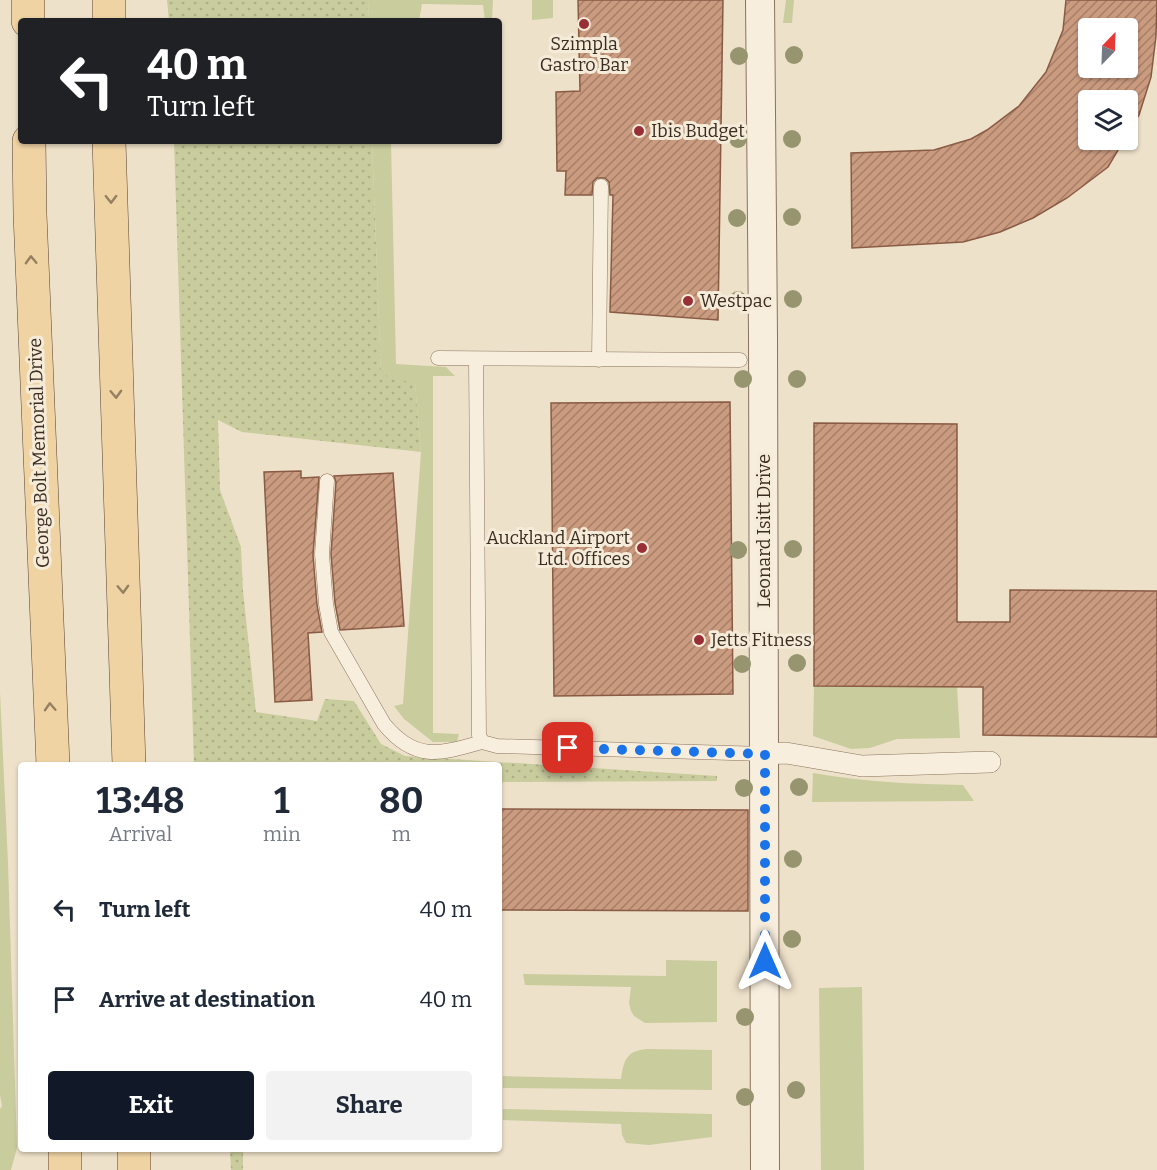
<!DOCTYPE html>
<style>
:root{--surface:#fff;--page:#f2f2f3;--text:#1f2937;--muted:#747a83;--accent:#111827}
body{margin:0;font-family:Bitter,serif;background:var(--page);color:var(--text);height:100vh;display:flex;flex-direction:column;font-size:22px;white-space:nowrap}
*{box-sizing:border-box;margin:0}
p{font-size:20px;color:var(--muted)}
.icon{flex:none;width:33px;height:33px;fill:none;stroke:currentColor;stroke-width:2;stroke-linecap:round;stroke-linejoin:round}
.map{position:relative;flex:1;overflow:hidden}
.drawer{position:absolute;left:18px;top:762px;width:484px;height:390px;display:flex;flex-direction:column;background:var(--surface);border-radius:6px;box-shadow:0 2px 4px #0004}
.drawer>*{flex:none}
.guide{position:absolute;left:18px;top:18px;width:484px;height:126px;border-radius:6px;box-shadow:0 2px 4px #0004;background:#202124;color:#fff;overflow:hidden}
.needle{width:39px;rotate:23deg}
.fabs{position:absolute;left:1078px;top:18px;display:grid;gap:12px}
.fabs a{display:grid;place-items:center;width:60px;height:60px;border-radius:6px;background:var(--surface);box-shadow:0 2px 4px #0004;font-size:30px}
.pin{position:absolute;display:grid;place-items:center;width:51px;height:51px;color:#fff;margin:-26px;border-radius:12px;box-shadow:0 3px 9px #0006}
.me{position:absolute;width:66px;margin:-33px;rotate:0deg;stroke-linejoin:round;filter:drop-shadow(0 0 4px #0008)}
.turn{display:flex;align-items:center;gap:21px;height:126px;padding:0 30px;font-size:27px}
.turn .icon{width:78px;height:78px;stroke-width:2.5}
.turn b{display:block;font-size:42px;line-height:51px}
.eta{display:flex;justify-content:space-evenly;align-items:center;height:102px;text-align:center}
.eta b{font-size:36px;font-weight:700;line-height:42px}
.cta{display:flex;gap:12px;margin-top:auto;padding:12px 30px}
.cta a{flex:1;height:69px;border-radius:6px;background:var(--accent);color:#fff;font-size:24px;font-weight:700;line-height:69px;text-align:center}
.cta a+a{background:var(--page);color:var(--text)}
ul{padding:0;list-style:none}
li{display:flex;align-items:center;gap:18px;height:90px;padding:0 30px}
li div{flex:1}
li b{display:block;font-size:22px}
li em{font-style:normal}
.map>svg:first-child{display:block}
.grass{fill:url(#grass-dots)}
.garden{fill:#c9cc9d}
.building{fill:url(#building-hatch);stroke:#895b44;stroke-width:1.5;fill-rule:evenodd}
.lines{fill:none;stroke-linecap:round;stroke-linejoin:round}
.service-casing{stroke:#8a735e;stroke-width:15}
.pedestrian-casing{stroke:#8a735e;stroke-width:22}
.minor-casing{stroke:#8a735e;stroke-width:30}
.primary-casing{stroke:#584132;stroke-width:34}
.service{stroke:#f8eedd;stroke-width:14}
.pedestrian{stroke:#f8eedd;stroke-width:21}
.minor{stroke:#f8eedd;stroke-width:28}
.primary{stroke:#efd3a3;stroke-width:33}
.tree{fill:#969570}
.oneway{stroke:#958062}
.route{stroke:#1a73e8;stroke-width:10;stroke-dasharray:0 18}
.poi-dot{fill:#982f36;stroke:#f5ebd9;stroke-width:2}
.labels{text-anchor:middle;stroke-width:6;stroke-linejoin:round;paint-order:stroke}
.poi-label{font-size:18px;fill:#3b2c21;stroke:#f5ebd9;text-anchor:start}
.street-label{font-size:18px;fill:#3b2c21;stroke:#f5ebd9}
</style>
<div class="map">
<svg width="1157" height="1170" viewBox="0 0 1157 1170">
<defs>
<pattern id="grass-dots" width="8" height="8" patternUnits="userSpaceOnUse" patternTransform="scale(1.5)"><rect width="8" height="8" fill="#c9cc9d"/><path d="M2 2h.1M6 6h.1" fill="none" stroke="#aeaf87" stroke-width="1.8" stroke-linecap="round"/></pattern>
<pattern id="building-hatch" width="6" height="6" patternUnits="userSpaceOnUse" patternTransform="scale(1.5)"><rect width="6" height="6" fill="#cb9b80"/><path d="M-1 1l2-2M0 6l6-6M5 7l2-2" fill="none" stroke="#a67f68"/></pattern>
</defs>
<rect width="100%" height="100%" fill="#eee1c9"/>
<path class="grass" d="M167 0H368L369 21H169Z
M174 141H372L381 373 415 383 421 452 242 432 218 420 220 490 241 547 243 591 256 712 317 721 325 699 354 701 381 744 405 756 717 776V781L500 782V765H194Z
M230 1149H243V1170H231Z"/>
<path class="garden" d="M368 0H493L492 21H485L483 5 422 4 419 21H369Z
M532 0H553V18L532 20Z
M786 0H794L792 23H783Z
M372 141H391L396 364 446 367 455 376H433V733L459 734 457 742H433L404 719 394 706 403 704 421 452 415 384 381 374Z
M814 686 957 687 960 738 897 739 870 748 851 749 813 736Z
M0 692 8 863 17 1148 11 1170H0V1109L2 1106 0 1095Z
M813 773C863 782 913 784 963 785L974 801 812 802Z
M666 960 717 961V1022L645 1023 634 1016 631 1011 629 1003 631 987 525 985 523 974 666 976Z
M862 987 864 1170H821L819 988Z
M647 1049 712 1050V1090L503 1088V1076L621 1079C624 1060 626 1051 647 1049Z
M503 1109 712 1114V1137L649 1145 626 1143 622 1135 621 1124 503 1120Z"/>
<path class="building" d="M578 0H723L718 320 610 312 613 195H610L609 182 605 178H597L593 182 592 195H565L566 171H557L556 92 580 91Z
M1066 0H1157L1156 36 1151 77 1139 115 1128 132V100H1089V140H1124L1108 167 1067 198 1033 218 1000 232 963 242 852 248 851 153 934 150 971 139 987 130 1019 106 1046 72 1063 30ZM1089 28H1128V68H1089Z
M730 402 733 694 554 696 551 403Z
M814 423 957 424V622H1010V590L1157 591V737L983 735V687L814 686Z
M301 471V478L319 477 313 555 317 605 322 632 308 633 312 700 275 702 264 472Z
M393 473 404 626 340 630 335 603 331 554 336 482 334 476Z
M500 809 748 810V911L500 910Z"/>
<g class="lines">
<g class="service-casing">
<path id="service" d="M438 358 740 360
M476 359 479 735 482 742 497 746 765 754
M599 360 601 186
M327 481 322 554 326 604 331 632 384 724C415 762 440 754 482 742"/>
</g>
<g class="pedestrian-casing">
<path id="pedestrian" d="M765 754 786 753 862 766 990 762"/>
</g>
<g class="minor-casing">
<path id="minor" d="M760 0 763 336 765 1170"/>
</g>
<g class="primary-casing">
<path id="primary" d="M28 21V0
M109 21V0
M29 141 30 214 53 765
M109 141 129 765
M134 1149V1170
M65 1170V1149"/>
</g>
<use href="#service" class="service"/>
<use href="#pedestrian" class="pedestrian"/>
<use href="#minor" class="minor"/>
<use href="#primary" class="primary"/>
</g>
<g class="tree">
<circle cx="794" cy="55" r="9"/>
<circle cx="739" cy="56" r="9"/>
<circle cx="738" cy="139" r="9"/>
<circle cx="792" cy="139" r="9"/>
<circle cx="792" cy="217" r="9"/>
<circle cx="737" cy="218" r="9"/>
<circle cx="793" cy="299" r="9"/>
<circle cx="738" cy="300" r="9"/>
<circle cx="743" cy="379" r="9"/>
<circle cx="797" cy="379" r="9"/>
<circle cx="793" cy="549" r="9"/>
<circle cx="738" cy="550" r="9"/>
<circle cx="797" cy="663" r="9"/>
<circle cx="742" cy="664" r="9"/>
<circle cx="799" cy="787" r="9"/>
<circle cx="744" cy="788" r="9"/>
<circle cx="793" cy="859" r="9"/>
<circle cx="792" cy="939" r="9"/>
<circle cx="745" cy="1017" r="9"/>
<circle cx="796" cy="1090" r="9"/>
<circle cx="745" cy="1097" r="9"/>
</g>
<defs><path id="oneway-chevron" d="M-2-3.5L2.5 0L-2 3.5" fill="none" stroke-width="1.6" stroke-linecap="round" stroke-linejoin="round" transform="scale(1.5)"/></defs>
<g class="oneway">
<use href="#oneway-chevron" transform="translate(111 199) rotate(89)"/>
<use href="#oneway-chevron" transform="translate(31 260) rotate(-92)"/>
<use href="#oneway-chevron" transform="translate(116 394) rotate(88)"/>
<use href="#oneway-chevron" transform="translate(123 589) rotate(88)"/>
<use href="#oneway-chevron" transform="translate(50 707) rotate(-93)"/>
</g>
<g class="lines">
<path class="route" d="M568 748 765 754V961"/>
</g>
<g class="poi-dot">
<circle cx="584" cy="24" r="6"/>
<circle cx="639" cy="131" r="6"/>
<circle cx="688" cy="301" r="6"/>
<circle cx="642" cy="548" r="6"/>
<circle cx="699" cy="640" r="6"/>
</g>
<g class="labels">
<g class="poi-label">
<text x="584" y="50" text-anchor="middle">Szimpla<tspan x="584" dy="21">Gastro Bar</tspan></text>
<text x="651" y="137">Ibis Budget</text>
<text x="700" y="307">Westpac</text>
<text x="630" y="544" text-anchor="end">Auckland Airport<tspan x="630" dy="21">Ltd. Offices</tspan></text>
<text x="711" y="646">Jetts Fitness</text>
</g>
<g class="street-label">
<text transform="translate(39 453) rotate(-92)" y="6">George Bolt Memorial Drive</text>
<text transform="translate(764 531) rotate(-90)" y="6">Leonard Isitt Drive</text>
</g>
</g>
</svg>
<div class="fabs">
<a><svg class="needle" viewBox="-14 -14 28 28"><path d="M0-13l5 13h-10z" fill="#e53935"/><path d="M0 13l5-13h-10z" fill="#747a83"/></svg></a>
<a><svg class="icon" aria-label="layers" viewBox="0 0 24 24"><path d="M12 4l9 5-9 5-9-5zM3 14l9 5 9-5"/></svg></a>
</div>
<div class="pin" style="left:568px;top:748px;background:#d93025"><svg class="icon" aria-label="arrive" viewBox="0 0 24 24"><path d="M6 21V4h12l-3 4 3 4H6"/></svg></div>
<svg class="me" style="left:765px;top:961px" viewBox="-20 -20 40 40"><path d="M0-17L14 15 0 8-14 15z" fill="#1a73e8" stroke="#fff" stroke-width="4"/></svg>
<div class="guide">
<div class="turn"><svg class="icon" aria-label="left" viewBox="0 0 24 24"><path d="M17 20v-9H6M10 6l-5 5 5 5"/></svg><div><b>40 m</b>Turn left</div></div>
</div>
<section class="drawer">
<div class="eta">
<div><b>13:48</b><p>Arrival</p></div>
<div><b>1</b><p>min</p></div>
<div><b>80</b><p>m</p></div>
</div>
<ul>
<li><svg class="icon" aria-label="left" viewBox="0 0 24 24"><path d="M17 20v-9H6M10 6l-5 5 5 5"/></svg><div><b>Turn left</b></div><em>40 m</em></li>
<li><svg class="icon" aria-label="arrive" viewBox="0 0 24 24"><path d="M6 21V4h12l-3 4 3 4H6"/></svg><div><b>Arrive at destination</b></div><em>40 m</em></li>
</ul>
<div class="cta"><a>Exit</a><a>Share</a></div>
</section>
</div>
